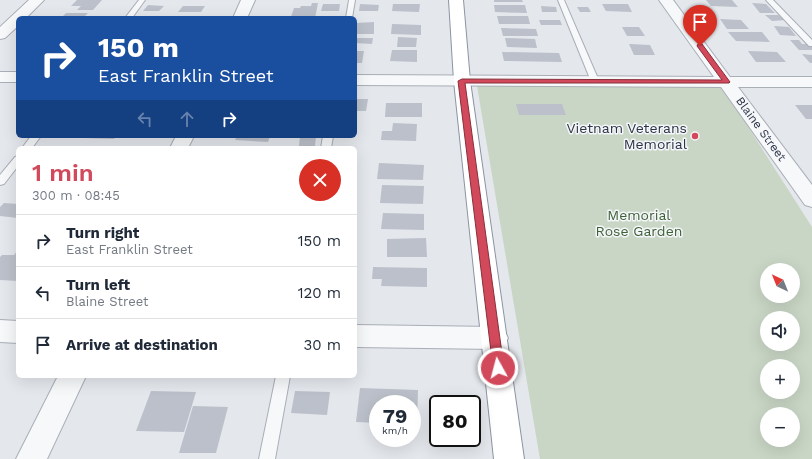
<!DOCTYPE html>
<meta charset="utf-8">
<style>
:root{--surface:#fff;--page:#f6f6f7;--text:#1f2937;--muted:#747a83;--line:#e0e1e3;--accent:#d1495b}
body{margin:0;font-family:"Work Sans",sans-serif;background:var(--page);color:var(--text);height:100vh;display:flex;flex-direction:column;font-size:15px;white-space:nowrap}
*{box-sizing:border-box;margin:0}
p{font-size:13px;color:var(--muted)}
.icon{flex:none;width:22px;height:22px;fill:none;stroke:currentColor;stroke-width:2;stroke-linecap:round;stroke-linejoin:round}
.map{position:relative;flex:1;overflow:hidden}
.details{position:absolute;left:16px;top:146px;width:341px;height:232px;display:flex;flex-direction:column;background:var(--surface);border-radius:6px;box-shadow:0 4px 16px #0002}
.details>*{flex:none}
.guide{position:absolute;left:16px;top:16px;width:341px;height:122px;border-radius:6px;box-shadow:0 4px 16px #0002;background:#1a4fa0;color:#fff;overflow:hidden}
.needle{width:26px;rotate:317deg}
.tools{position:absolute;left:760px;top:263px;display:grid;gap:8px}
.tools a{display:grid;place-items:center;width:40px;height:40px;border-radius:50%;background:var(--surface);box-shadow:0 4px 16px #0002;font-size:20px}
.speed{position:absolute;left:369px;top:395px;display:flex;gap:8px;font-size:20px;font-weight:700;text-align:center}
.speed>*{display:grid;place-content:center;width:52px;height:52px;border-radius:50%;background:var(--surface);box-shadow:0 4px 16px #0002;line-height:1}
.speed small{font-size:10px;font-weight:400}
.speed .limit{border:2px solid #111;border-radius:6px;background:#fff;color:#111}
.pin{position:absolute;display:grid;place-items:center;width:34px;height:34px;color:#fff;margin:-41px -17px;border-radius:50% 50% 50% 0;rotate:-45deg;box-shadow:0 0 4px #0007}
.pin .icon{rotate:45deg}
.me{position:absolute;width:44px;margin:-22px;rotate:353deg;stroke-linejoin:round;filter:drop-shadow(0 0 3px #0008)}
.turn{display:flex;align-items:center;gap:14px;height:84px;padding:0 16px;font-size:18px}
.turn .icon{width:52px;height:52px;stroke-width:2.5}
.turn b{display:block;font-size:28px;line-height:34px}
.lanes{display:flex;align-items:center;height:38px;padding:0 16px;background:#0003;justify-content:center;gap:20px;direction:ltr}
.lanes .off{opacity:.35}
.round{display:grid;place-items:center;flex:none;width:42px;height:42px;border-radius:21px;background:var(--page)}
.head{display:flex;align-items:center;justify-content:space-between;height:68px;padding:0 16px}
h1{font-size:24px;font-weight:600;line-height:30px;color:var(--accent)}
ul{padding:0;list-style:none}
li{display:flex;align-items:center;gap:12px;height:52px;padding:0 16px;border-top:1px solid var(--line)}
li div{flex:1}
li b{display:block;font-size:15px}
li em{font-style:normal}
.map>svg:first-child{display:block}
.green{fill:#c9d6c5;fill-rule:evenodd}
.building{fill:#bbc0ca}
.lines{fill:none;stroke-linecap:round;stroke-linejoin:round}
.service-casing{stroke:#a9aeb7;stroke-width:2}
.minor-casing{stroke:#a9aeb7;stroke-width:2}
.trunk-casing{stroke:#8b94a3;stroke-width:2}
.service{fill:#f7f8fa;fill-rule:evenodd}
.minor{fill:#f7f8fa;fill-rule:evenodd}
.trunk{fill:#fff;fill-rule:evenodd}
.route{fill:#d1495b;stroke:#882f3b}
.poi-dot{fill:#d1495b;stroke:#f4f6f9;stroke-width:1.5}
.labels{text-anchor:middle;stroke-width:3;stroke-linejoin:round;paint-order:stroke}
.far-street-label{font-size:12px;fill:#2b3445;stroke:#f4f6f9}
.poi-label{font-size:14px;fill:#2b3445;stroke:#f4f6f9;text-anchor:end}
.park-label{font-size:14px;fill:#3f6138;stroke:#f4f6f9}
</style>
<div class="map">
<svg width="812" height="459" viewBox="0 0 812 459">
<rect width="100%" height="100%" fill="#e4e7ec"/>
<path class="green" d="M477 86H722L812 227V459H540ZM767 270H793V296H767ZM767 318H793V344H767ZM767 366H793V392H767ZM767 414H793V440H767Z"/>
<path class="building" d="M77 0H102L93 10H77L81 6H71Z
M494 0H522L523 2H494Z
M706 0H732L738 7 711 6Z
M312 3H318L315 18 291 17 294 8H300L301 6H311Z
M752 3 766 4 775 13H760Z
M323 4H340L339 11H321Z
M360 4 379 5 378 11H359Z
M393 4H420L419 12 392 11Z
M602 4H628L632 12 606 11Z
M148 5 164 6 159 11H143Z
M494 5H525L527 13 495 12Z
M183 6H205L201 12H178Z
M541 6 556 7 557 12H542Z
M577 7H588L591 12H580Z
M66 13H88L83 18H61Z
M765 15H778L785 20 772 21Z
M497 16H528L530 24H499Z
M720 19 741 20 749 29H727Z
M539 20H560L562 25H541Z
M374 22V34H355L356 23Z
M392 24 421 25V35L391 34Z
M774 26 789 27 796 36 780 35Z
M622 27H639L645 36H627Z
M501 28 536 29 538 36H503Z
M728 32H762L770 42 736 41Z
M398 37 417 38 416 47H397Z
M355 38H373L372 44 355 43Z
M505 38 535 39 537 48 507 47Z
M790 40H799L802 44H809L812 47V50H799Z
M629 44 650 45 655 55H634Z
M392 50H417V62L390 61Z
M355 51H364L362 63H355Z
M748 51 777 52 786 62H756Z
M502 52 559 53 562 62 504 61Z
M802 54 812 55V63H810Z
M355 99H368L366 111H355Z
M386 103H422V117H385Z
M516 104H562L566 115H519Z
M795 105H812V119H806Z
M393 123 417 124 416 141 381 140 382 131H392Z
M54 136H116L114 139 54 137Z
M237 136H270L268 142 235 140Z
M300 136H316L315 146H299Z
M379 163 424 165 423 180 377 179Z
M382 185 424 186 423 204 380 203Z
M4 203 18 204V218L0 216V207Z
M383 213 424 214V230L381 229Z
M426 238 427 257H387V239Z
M18 250V281L0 280V257L2 255H14Z
M373 267 427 268V287L381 286 382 279H372Z
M360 388 418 390 417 424H412V404H378V423L356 422Z
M151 391 196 392 184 432 136 431Z
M295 391 330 392 327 415 291 413Z
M193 406 228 407 216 453H179Z"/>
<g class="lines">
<g class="service-casing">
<path id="service" d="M139 0H145L132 18H125Z
M349 0H355L352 18H346Z
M558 0H564L599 81 598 83H592L591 81Z
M766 0H773L812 40V46H809Z
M31 136H41L32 148H22Z
M323 136H333L331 148H321Z
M18 156V166L4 184 0 185V175L15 157Z
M276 376H290L275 459H259Z"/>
</g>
<g class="minor-casing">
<path id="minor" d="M29 0H44L26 18H18V26L5 38 0 39V27Z
M241 0H255L247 18H233Z
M659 0H673L730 77H812V87H738L812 185V207L805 205 721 87 355 85V75L714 77Z
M0 72H18V82H0Z
M176 136H194L188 148H170Z
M0 320 18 321V343L0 342Z
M355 325 495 327 504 330 508 338 504 346 495 349 355 347Z
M58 376H86L47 459H16Z"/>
</g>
<g class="trunk-casing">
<path id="trunk" d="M449 0H463L470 81 524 459H494L454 81Z"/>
</g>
<use href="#service" class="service"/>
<use href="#minor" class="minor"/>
<use href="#trunk" class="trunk"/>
</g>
<path class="route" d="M698 44H702L730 82 729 83H465L504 368 502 371 498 373 494 371 493 368 458 81 462 79 722 80 697 46Z"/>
<circle class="poi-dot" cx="695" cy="136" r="4"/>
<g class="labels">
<g class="far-street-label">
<text transform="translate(761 129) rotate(54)" y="4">Blaine Street</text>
</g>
<g class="poi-label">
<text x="687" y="133">Vietnam Veterans<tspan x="687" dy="16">Memorial</tspan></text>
</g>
<g class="park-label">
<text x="639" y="220">Memorial<tspan x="639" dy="16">Rose Garden</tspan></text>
</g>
</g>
</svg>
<div class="tools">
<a><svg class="needle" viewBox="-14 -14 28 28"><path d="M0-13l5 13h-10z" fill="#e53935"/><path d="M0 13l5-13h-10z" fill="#747a83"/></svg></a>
<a><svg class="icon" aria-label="sound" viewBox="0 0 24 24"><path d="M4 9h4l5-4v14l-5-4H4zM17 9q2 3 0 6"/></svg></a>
<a>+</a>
<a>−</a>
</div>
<div class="speed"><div>79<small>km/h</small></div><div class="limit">80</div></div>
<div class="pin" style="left:700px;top:46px;background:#d93025"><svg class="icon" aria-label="arrive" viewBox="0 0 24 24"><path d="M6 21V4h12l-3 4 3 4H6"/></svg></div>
<svg class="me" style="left:498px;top:368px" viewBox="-20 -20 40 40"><circle r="17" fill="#d1495b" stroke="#fff" stroke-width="3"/><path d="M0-11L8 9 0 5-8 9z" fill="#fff"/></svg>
<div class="guide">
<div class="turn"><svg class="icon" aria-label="right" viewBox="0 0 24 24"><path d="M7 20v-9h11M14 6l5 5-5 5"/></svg><div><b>150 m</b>East Franklin Street</div></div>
<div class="lanes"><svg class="icon off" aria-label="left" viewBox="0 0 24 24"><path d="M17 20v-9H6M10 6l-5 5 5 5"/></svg><svg class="icon off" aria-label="ahead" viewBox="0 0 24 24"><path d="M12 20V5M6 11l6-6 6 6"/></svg><svg class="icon" aria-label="right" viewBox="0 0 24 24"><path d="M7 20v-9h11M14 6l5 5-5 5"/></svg></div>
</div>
<section class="details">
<div class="head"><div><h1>1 min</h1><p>300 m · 08:45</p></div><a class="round" style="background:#d93025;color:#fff"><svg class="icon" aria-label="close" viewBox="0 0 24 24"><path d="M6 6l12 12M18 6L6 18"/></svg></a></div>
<ul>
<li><svg class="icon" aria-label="right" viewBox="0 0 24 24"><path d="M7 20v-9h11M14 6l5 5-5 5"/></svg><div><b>Turn right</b><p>East Franklin Street</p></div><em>150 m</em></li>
<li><svg class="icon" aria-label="left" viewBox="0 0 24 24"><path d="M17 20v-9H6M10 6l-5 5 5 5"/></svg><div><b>Turn left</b><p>Blaine Street</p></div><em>120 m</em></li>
<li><svg class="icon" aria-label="arrive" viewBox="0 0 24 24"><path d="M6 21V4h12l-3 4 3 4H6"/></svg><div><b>Arrive at destination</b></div><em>30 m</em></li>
</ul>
</section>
</div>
